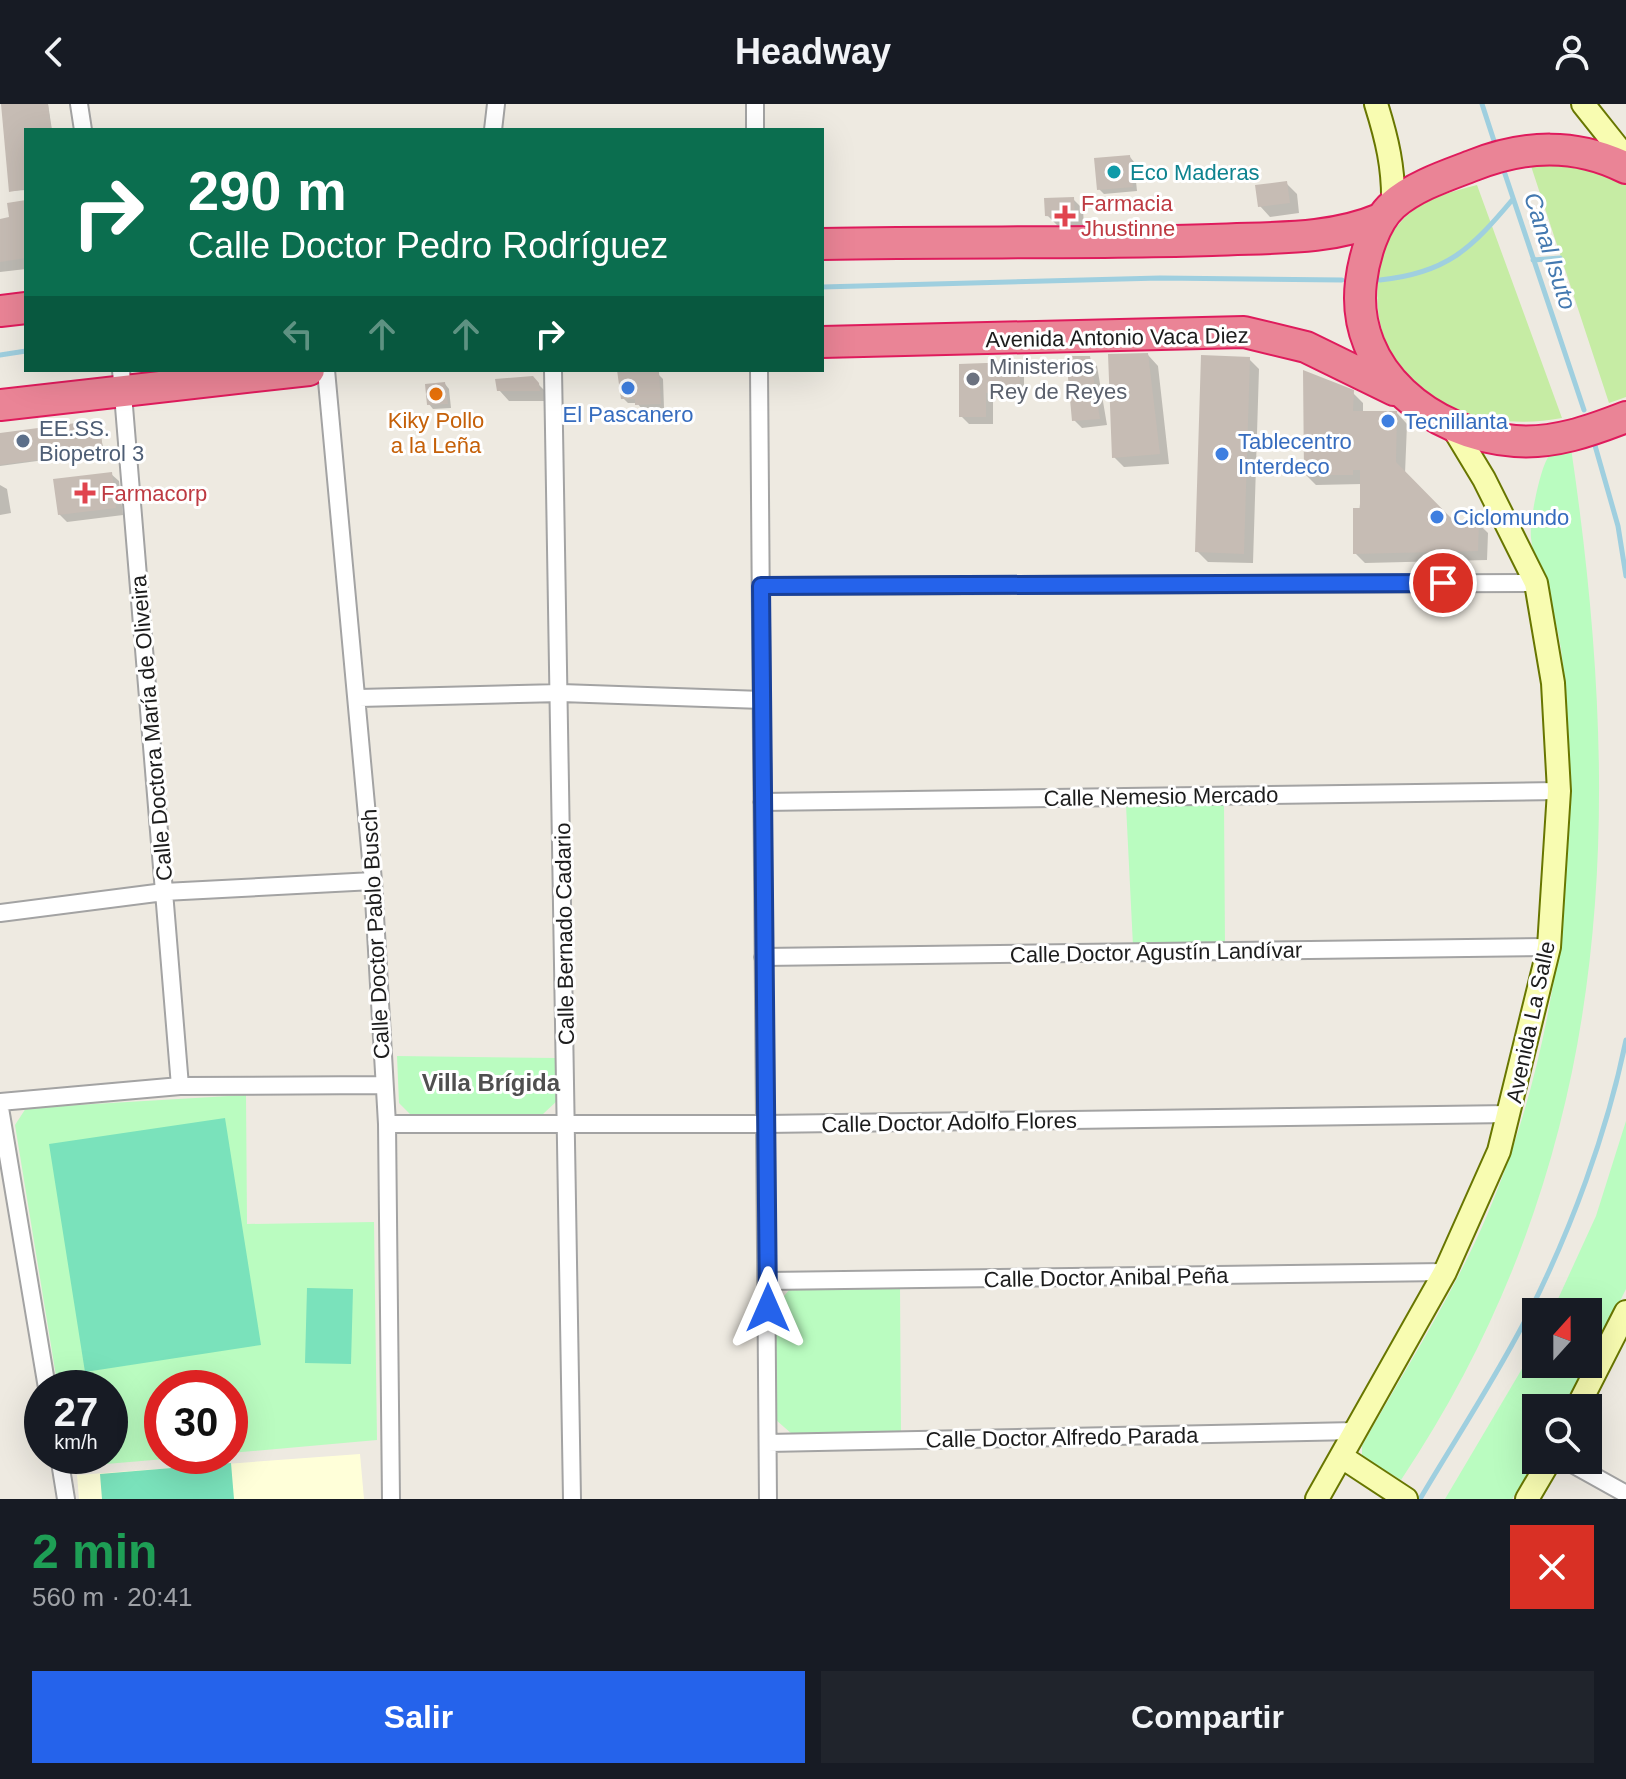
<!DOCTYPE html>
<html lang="es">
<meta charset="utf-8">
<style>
:root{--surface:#171b24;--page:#20242c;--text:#f1f3f6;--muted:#9ea1a6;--accent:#2563eb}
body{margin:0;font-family:Helvetica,sans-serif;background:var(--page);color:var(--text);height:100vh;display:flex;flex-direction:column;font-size:30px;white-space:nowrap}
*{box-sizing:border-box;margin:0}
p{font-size:26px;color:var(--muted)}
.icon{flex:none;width:44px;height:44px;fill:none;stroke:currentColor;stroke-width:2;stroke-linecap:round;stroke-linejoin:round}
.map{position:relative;height:1395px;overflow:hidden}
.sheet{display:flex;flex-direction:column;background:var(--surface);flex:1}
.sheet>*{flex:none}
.banner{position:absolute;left:24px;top:24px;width:800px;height:244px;border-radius:0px;box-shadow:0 8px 32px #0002;background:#0b6e4f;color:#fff;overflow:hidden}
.needle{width:52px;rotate:21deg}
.controls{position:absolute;left:1522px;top:1194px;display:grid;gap:16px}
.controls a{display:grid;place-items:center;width:80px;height:80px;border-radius:0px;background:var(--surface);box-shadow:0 8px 32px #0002;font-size:40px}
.speed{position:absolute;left:24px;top:1266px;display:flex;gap:16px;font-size:40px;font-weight:700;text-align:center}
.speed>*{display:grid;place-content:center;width:104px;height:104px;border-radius:50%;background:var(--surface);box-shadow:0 8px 32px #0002;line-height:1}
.speed small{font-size:20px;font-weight:400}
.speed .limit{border:12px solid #d22;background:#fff;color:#111}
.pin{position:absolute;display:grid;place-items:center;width:68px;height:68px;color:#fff;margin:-34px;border:4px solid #fff;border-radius:50%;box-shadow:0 2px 8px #0007}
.me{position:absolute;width:88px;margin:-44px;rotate:0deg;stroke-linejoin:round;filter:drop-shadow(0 0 6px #0008)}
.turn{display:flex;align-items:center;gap:28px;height:168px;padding:0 32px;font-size:36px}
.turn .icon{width:104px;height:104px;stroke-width:2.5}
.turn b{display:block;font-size:56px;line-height:68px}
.lanes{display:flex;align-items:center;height:76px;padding:0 32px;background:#0003;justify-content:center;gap:40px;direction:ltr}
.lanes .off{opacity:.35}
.round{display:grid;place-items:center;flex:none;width:84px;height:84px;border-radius:0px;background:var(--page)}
.headline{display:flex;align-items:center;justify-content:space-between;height:136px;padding:0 32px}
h1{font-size:48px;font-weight:700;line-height:60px;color:#1e9e55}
.cta{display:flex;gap:16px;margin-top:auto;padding:16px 32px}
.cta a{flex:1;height:92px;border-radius:0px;background:var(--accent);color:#fff;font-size:32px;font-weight:700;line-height:92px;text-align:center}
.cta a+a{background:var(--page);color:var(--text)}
header{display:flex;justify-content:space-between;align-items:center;height:104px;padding:0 32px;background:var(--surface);font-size:36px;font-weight:700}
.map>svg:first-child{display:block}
.education{fill:#ffffd9}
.grass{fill:#c6eca4}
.park{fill:#bafcc0}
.pitch{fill:#7ae2bb}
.shadow{fill:#0003}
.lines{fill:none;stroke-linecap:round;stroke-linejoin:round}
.stream{stroke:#9fcfdf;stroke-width:5}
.building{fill:#c6bcb4}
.street-casing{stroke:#a3a3a3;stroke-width:20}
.secondary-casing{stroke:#687600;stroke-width:26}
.highway-casing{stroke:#df1b5c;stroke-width:34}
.street{stroke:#fff;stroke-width:16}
.secondary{stroke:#f8fcb1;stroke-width:22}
.highway{stroke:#ea8496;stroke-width:30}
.route-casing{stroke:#184099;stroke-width:20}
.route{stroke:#2563eb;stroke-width:14}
.culture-dot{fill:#0f9aa8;stroke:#fff;stroke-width:3}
.health-dot{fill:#e0444e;stroke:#fff;stroke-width:3}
.worship-dot{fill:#6b7280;stroke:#fff;stroke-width:3}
.shop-dot{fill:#3f7fe0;stroke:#fff;stroke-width:3}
.food-dot{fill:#e8710a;stroke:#fff;stroke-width:3}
.service-dot{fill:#5c6f8a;stroke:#fff;stroke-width:3}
.labels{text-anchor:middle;stroke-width:6;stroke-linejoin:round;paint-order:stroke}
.culture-label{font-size:22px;fill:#0d838f;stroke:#fff;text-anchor:start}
.health-label{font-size:22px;fill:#be3a42;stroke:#fff;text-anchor:start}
.street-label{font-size:22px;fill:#1c1c1c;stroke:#fff}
.worship-label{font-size:22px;fill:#5b616d;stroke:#fff;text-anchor:start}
.shop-label{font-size:22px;fill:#366cbe;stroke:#fff;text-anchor:start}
.food-label{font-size:22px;fill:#c56008;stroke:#fff}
.service-label{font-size:22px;fill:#4e5e75;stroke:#fff;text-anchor:start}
.water-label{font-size:24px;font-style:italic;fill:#4479b0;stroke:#fff}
.neighbourhood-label{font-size:24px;font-weight:bold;fill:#4f4f4f;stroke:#fff}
</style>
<header><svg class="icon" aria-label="back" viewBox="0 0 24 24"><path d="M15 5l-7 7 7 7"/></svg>Headway<svg class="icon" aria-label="person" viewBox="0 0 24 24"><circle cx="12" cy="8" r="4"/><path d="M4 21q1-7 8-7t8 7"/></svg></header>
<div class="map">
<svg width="1626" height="1395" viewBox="0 0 1626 1395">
<rect width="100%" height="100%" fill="#eeeae1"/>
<path class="education" d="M360 1350 364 1395H79L77 1371Z"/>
<path class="grass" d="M1557 55 1626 74V293L1609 299 1531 62Z
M1477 81 1562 314C1470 332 1369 286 1378 179 1380 152 1388 127 1410 109 1429 93 1454 87 1477 81Z"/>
<path class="park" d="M1571 344C1626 716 1615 1055 1401 1376L1362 1352V1342C1405 1265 1454 1190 1488 1109 1547 970 1574 803 1568 653 1567 614 1566 572 1559 533 1553 502 1534 461 1531 434 1529 420 1540 363 1549 352 1554 345 1563 345 1571 344Z
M1224 700 1225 842H1133L1126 701Z
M397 952 556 954 558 996 543 1010H410L399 999Z
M246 991 247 1120 374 1118 377 1336 230 1349V1284H162V1352H200L71 1363 69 1352H110V1284H58L15 1021 26 1004Z
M1626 1017V1185L1567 1304H1536L1537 1356 1512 1395H1445L1536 1241V1260H1588V1208H1552L1596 1112Z
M900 1184 901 1328 792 1330 776 1316V1202L789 1186Z"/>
<path class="pitch" d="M225 1014 261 1241 85 1268 49 1040Z
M307 1184 353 1185 351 1260 305 1259Z
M231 1359 234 1395H102L100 1370Z"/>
<path class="shadow" d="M3 0H48L52 26H26V86L11 87Z
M1130 53 1134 58 1137 87 1104 90 1099 85Z
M1286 79 1297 90 1299 109 1270 113 1260 102Z
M1073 95 1083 105 1084 123 1057 121 1047 111Z
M26 98V165L0 168V117L11 115Z
M1148 251 1158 262 1169 360 1124 363 1114 353Z
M1089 254 1097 262 1107 321 1082 324 1074 316Z
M1249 255 1259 265 1253 459 1208 458 1197 447Z
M1019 261 1024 266V293H993V320H969L961 312V262Z
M634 266 638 271 658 270 663 275 664 304 642 305 637 299H628L623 294 619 267Z
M532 274 549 291 550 297H509L499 286Z
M445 280 449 285 451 304 433 305 429 300Z
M1352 288 1363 299V309H1397L1407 320 1405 370 1454 419H1478L1488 429 1487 456 1365 459 1355 449 1362 380 1316 381 1306 371Z
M98 318 104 348 0 362V331Z
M111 370 119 377 123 411 67 418 59 410Z
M0 381 7 385 11 409 0 411Z"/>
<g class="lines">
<path class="stream" d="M1482 0 1496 43
M1503 64 1584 306
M1533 156 1560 154
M1380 176C1447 169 1471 145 1513 95
M822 183 1160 174 1342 176
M0 251 26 247
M1594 338 1618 422 1626 472
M1420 1395C1456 1334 1496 1274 1528 1211 1571 1126 1607 1029 1626 936"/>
</g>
<path class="building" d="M1 0H48L51 26H26V85L9 88Z
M1130 51 1133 83 1097 86 1094 54Z
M1287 77 1290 99 1258 103 1255 81Z
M1074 93 1075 114 1045 112 1044 94Z
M26 96V154L0 158V115L9 113 7 99Z
M1148 249 1160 350 1112 354 1108 250Z
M1201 251 1250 253 1244 450 1195 448Z
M1066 252H1090L1100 315 1072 317Z
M986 259H1020V289H986V313H959V260Z
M617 266 659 268 661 300 635 301V295H621Z
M1303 266 1354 286 1353 307H1397L1396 358 1454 417H1479L1478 447 1353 450V404H1360V366H1353V371H1304Z
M533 272 539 279 540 287H497L495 275Z
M445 278 448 300 427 301 425 280Z
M99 316 103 347 0 361V329Z
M112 368 116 404 58 411 53 375Z"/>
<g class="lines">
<g class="street-casing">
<path id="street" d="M79 0 83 26
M493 26 496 0
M755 26V0
M121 266 180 982
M326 266 373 777 387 1020 391 1395
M553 266 572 1395
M759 266 768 1395
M761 482 1536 479
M359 594 561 589 762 596
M762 698 1559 687
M0 809 164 788 373 777
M763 853 1549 843
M0 998 180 982 383 981
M0 1004 47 1284
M387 1020H766L1510 1010
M768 1177 1445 1168
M768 1339 1356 1327
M59 1352 66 1395
M1565 1356 1626 1390"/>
</g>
<g class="secondary-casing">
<path id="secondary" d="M1376 0C1387 35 1394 64 1393 101
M1583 0 1626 54
M1577 1304 1626 1208
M1342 1353 1406 1395
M1317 1395 1445 1168 1499 1047 1549 843 1559 687 1553 579 1536 479 1484 375 1452 322
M1527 1395 1550 1356"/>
</g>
<g class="highway-casing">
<path id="highway" d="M1626 64C1577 39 1524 41 1474 61 1448 71 1414 82 1393 101 1374 118 1364 153 1361 178 1350 267 1432 331 1515 337 1554 340 1590 327 1626 313
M822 140C952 137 1082 140 1212 136 1269 133 1328 137 1380 115
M0 207 26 204
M822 238 1244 228 1306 243 1394 286
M0 301 309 266"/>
</g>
<use href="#street" class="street"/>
<use href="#secondary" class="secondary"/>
<use href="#highway" class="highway"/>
</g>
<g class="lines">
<g class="route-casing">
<path id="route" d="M768 1204 761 482 1443 479"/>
</g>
<use href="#route" class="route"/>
</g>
<circle class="culture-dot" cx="1114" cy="68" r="8"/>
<g class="health-dot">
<path d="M1061 100h8v8h8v8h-8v8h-8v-8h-8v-8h8z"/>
<path d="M81 377h8v8h8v8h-8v8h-8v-8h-8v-8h8z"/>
</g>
<circle class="worship-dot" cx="973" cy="275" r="8"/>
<g class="shop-dot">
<circle cx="628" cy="284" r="8"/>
<circle cx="1388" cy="317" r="8"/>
<circle cx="1222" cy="350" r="8"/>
<circle cx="1437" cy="413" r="8"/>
</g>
<circle class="food-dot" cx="436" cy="290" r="8"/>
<circle class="service-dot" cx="23" cy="337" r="8"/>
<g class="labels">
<g class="culture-label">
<text x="1130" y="76">Eco Maderas</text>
</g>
<g class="health-label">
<text x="1081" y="107">Farmacia<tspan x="1081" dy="25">Jhustinne</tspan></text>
<text x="101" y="397">Farmacorp</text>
</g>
<g class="street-label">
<text transform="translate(1117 233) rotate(-1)" y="8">Avenida Antonio Vaca Diez</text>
<text transform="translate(151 624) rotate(-95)" y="8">Calle Doctora María de Oliveira</text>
<text transform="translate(1161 692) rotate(-1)" y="8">Calle Nemesio Mercado</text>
<text transform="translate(375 830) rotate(-93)" y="8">Calle Doctor Pablo Busch</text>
<text transform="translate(564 830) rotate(-91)" y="8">Calle Bernado Cadario</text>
<text transform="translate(1156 848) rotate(-1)" y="8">Calle Doctor Agustín Landívar</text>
<text transform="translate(1530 918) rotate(-78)" y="8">Avenida La Salle</text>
<text transform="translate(949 1018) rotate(-1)" y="8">Calle Doctor Adolfo Flores</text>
<text transform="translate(1106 1173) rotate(-1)" y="8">Calle Doctor Anibal Peña</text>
<text transform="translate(1062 1333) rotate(-1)" y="8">Calle Doctor Alfredo Parada</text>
</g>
<g class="worship-label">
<text x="989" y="270">Ministerios<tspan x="989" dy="25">Rey de Reyes</tspan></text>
</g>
<g class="shop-label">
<text x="628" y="318" text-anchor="middle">El Pascanero</text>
<text x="1404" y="325">Tecnillanta</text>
<text x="1238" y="345">Tablecentro<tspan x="1238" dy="25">Interdeco</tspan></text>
<text x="1453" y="421">Ciclomundo</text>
</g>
<g class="food-label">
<text x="436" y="324">Kiky Pollo<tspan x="436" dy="25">a la Leña</tspan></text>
</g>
<g class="service-label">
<text x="39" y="332">EE.SS.<tspan x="39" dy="25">Biopetrol 3</tspan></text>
</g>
<g class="water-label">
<text transform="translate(1550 147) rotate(72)" y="8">Canal Isuto</text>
</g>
<g class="neighbourhood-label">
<text x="491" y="987">Villa Brígida</text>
</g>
</g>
</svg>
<div class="controls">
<a><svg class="needle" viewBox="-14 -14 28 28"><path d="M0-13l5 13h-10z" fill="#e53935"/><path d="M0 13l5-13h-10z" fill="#9ea1a6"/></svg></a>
<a><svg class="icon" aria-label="search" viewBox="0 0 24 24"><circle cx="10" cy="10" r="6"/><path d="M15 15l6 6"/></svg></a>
</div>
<div class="speed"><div>27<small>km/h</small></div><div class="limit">30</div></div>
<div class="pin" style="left:1443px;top:479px;background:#d93025"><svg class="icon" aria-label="arrive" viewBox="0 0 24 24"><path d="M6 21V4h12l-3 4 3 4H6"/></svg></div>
<svg class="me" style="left:768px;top:1204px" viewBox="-20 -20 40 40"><path d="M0-17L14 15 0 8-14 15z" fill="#2563eb" stroke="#fff" stroke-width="4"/></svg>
<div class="banner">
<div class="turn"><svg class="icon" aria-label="right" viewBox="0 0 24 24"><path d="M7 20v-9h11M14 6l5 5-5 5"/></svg><div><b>290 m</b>Calle Doctor Pedro Rodríguez</div></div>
<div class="lanes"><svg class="icon off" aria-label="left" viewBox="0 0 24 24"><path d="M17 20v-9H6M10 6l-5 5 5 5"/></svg><svg class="icon off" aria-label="ahead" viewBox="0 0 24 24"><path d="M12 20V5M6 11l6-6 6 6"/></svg><svg class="icon off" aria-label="ahead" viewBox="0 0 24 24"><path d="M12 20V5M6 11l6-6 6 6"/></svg><svg class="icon" aria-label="right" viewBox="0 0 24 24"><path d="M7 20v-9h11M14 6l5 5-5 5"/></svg></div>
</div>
</div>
<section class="sheet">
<div class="headline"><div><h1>2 min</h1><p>560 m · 20:41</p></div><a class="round" style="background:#d93025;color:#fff"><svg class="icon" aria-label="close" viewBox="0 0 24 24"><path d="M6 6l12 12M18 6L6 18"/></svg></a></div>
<div class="cta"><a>Salir</a><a>Compartir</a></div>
</section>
